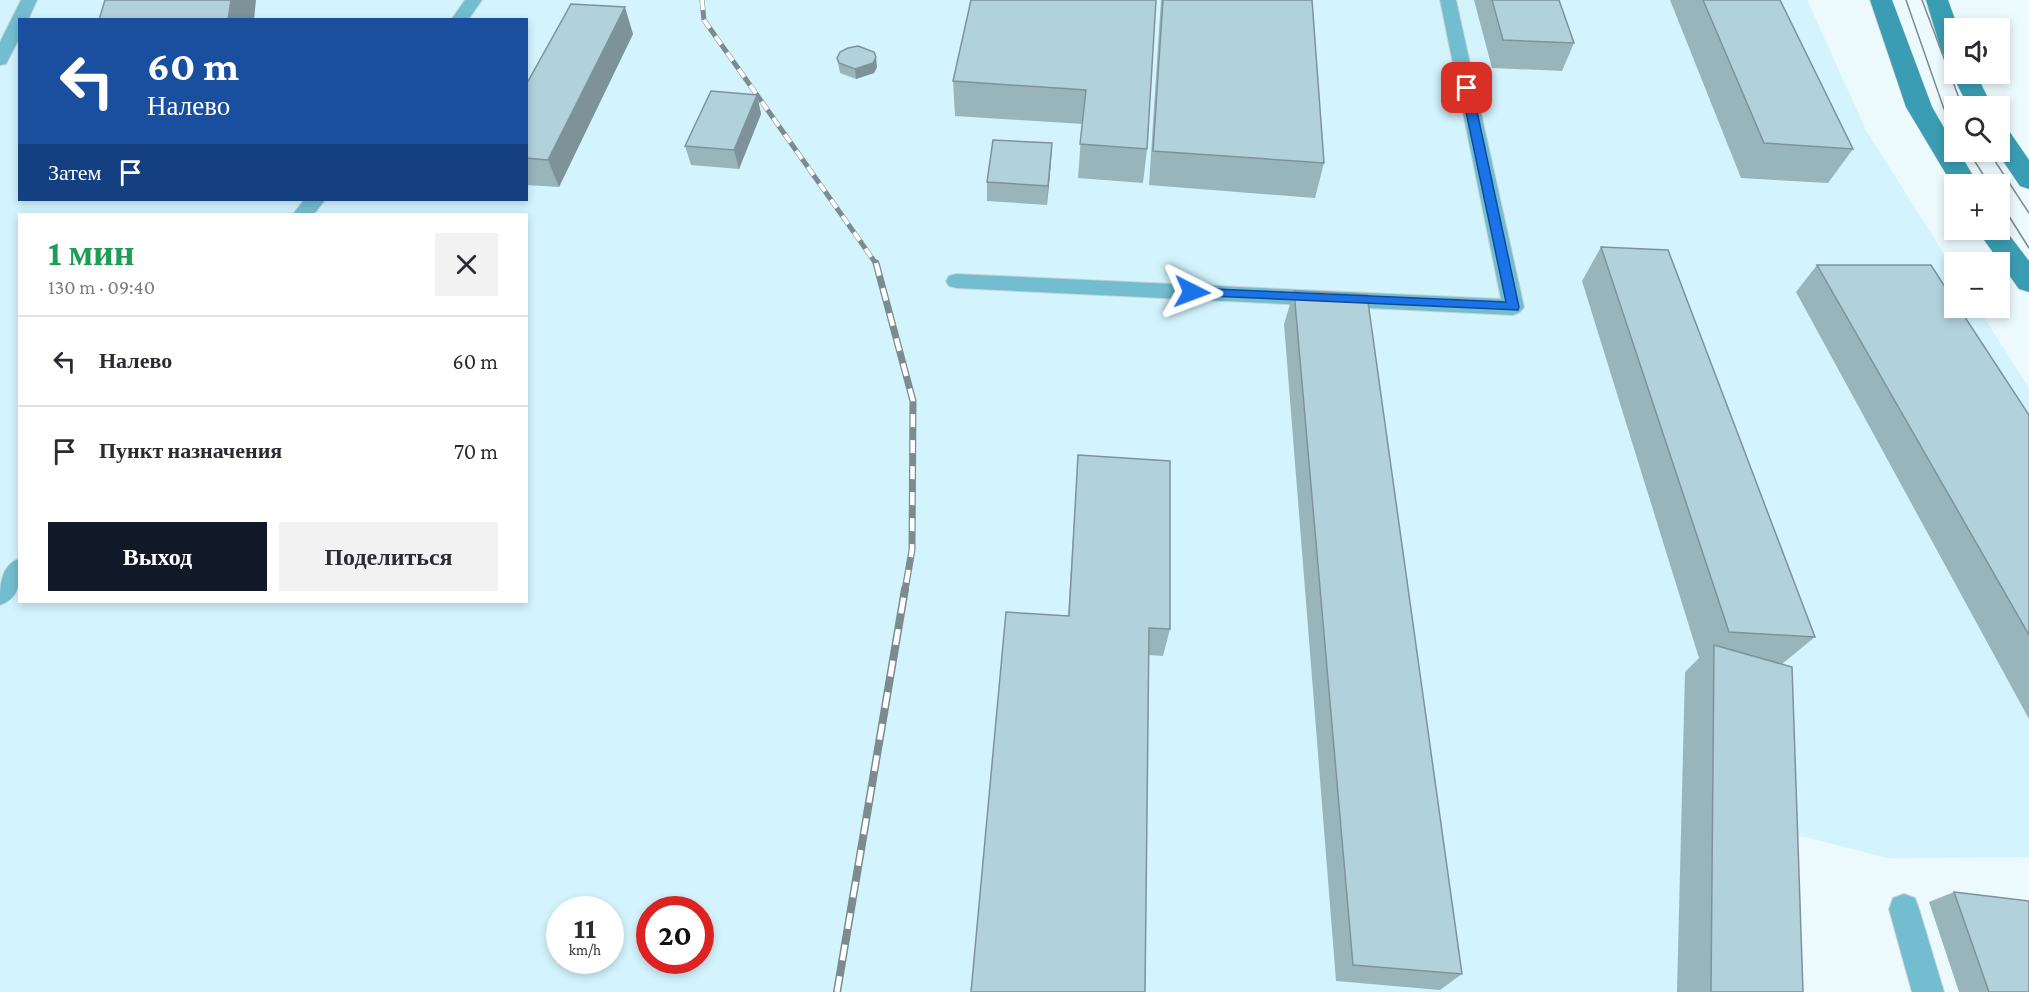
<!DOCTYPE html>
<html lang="ru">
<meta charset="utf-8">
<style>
:root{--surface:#fff;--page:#f2f2f3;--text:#2b2b33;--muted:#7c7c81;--line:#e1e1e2;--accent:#111827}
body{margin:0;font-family:"Crimson Pro",serif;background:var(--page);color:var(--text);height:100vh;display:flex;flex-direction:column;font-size:22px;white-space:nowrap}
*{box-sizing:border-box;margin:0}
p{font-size:20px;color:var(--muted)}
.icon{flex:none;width:33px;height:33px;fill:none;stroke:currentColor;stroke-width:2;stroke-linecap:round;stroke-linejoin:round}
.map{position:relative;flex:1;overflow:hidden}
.drawer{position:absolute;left:18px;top:213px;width:510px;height:390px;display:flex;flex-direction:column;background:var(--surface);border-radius:0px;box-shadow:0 3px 9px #0003}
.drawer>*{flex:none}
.banner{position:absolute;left:18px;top:18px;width:510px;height:183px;border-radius:0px;box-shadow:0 3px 9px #0003;background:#1a4fa0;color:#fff;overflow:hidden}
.fabs{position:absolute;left:1944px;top:18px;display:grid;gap:12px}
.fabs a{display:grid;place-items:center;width:66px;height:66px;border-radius:0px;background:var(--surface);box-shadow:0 3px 9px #0003;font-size:30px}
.speed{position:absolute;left:546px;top:896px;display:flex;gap:12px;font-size:30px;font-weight:700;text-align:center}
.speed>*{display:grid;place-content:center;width:78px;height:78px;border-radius:50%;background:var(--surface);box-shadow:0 3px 9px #0003;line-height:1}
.speed small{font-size:15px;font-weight:400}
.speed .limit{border:9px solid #d22;background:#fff;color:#111}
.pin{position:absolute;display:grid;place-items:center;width:51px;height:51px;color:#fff;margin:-26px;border-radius:12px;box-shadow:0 3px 9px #0006}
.me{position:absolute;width:66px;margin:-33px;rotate:93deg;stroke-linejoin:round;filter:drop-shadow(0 0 4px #0008)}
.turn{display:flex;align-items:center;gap:21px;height:126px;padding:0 30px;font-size:27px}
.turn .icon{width:78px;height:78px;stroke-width:2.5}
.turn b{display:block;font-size:42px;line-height:51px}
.then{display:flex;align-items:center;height:57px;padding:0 30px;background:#0003;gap:12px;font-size:22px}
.round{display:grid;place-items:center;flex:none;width:63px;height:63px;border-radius:0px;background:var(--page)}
.head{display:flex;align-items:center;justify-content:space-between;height:102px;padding:0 30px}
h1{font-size:36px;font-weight:700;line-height:45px;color:#1e9e55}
.action{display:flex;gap:12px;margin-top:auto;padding:12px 30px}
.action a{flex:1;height:69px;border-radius:0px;background:var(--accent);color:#fff;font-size:24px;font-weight:700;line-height:69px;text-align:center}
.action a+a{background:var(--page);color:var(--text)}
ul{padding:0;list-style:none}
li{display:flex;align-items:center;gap:18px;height:90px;padding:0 30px;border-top:2px solid var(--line)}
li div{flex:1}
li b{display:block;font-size:22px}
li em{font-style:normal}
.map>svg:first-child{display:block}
.built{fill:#d3f4fd;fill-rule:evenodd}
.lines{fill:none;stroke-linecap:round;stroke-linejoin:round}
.lane-casing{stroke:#c8d5d9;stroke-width:2}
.secondary-casing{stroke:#c8d5d9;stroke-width:1}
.lane{fill:#73bdd0;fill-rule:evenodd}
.secondary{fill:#3b9db3;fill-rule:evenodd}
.tram{stroke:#7e8b8e;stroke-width:1.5}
.rail-far2-casing{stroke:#7e8b8e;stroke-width:5}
.rail-far1-casing{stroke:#7e8b8e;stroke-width:7}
.rail-casing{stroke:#7e8b8e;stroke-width:8}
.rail-far2{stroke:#fff;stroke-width:4;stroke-dasharray:10;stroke-linecap:butt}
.rail-far1{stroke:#fff;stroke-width:4.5;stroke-dasharray:13;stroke-linecap:butt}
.rail{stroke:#fff;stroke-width:5;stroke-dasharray:16;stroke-linecap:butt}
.wall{fill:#99b5bc}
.shaded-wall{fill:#7d9399}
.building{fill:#b2d2db;stroke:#7d9399;stroke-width:1.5}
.route{fill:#1a73e8;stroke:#114b97;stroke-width:1.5}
</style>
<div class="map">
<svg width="2029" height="992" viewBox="0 0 2029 992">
<rect width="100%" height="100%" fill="#ecf9fd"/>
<path class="built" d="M0 0H1807L1866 130 1954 270V308H1978L2029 388V857L1887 858 1766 827 1781 992H0ZM20 20H526V200H20ZM20 214H526V602H20ZM560 909H610V960H560ZM650 909H700V960H650Z"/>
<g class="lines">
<g class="lane-casing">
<path id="lane" d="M21 0H37L28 20H20V37L6 64 0 65V42Z
M465 0H482L468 20H451Z
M1440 0H1456L1524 307 1520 312 1513 315 956 288 949 286 946 281 949 276 956 274 1501 299Z
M304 200H325L314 214H293Z
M20 558C20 579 22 597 0 605 0 585 0 566 20 558Z
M1904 894 1915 898 1919 909 1944 992H1912L1889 909 1893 898Z"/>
</g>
<g class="secondary-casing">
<path id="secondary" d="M1870 0H1892L1932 107 1954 145V152H1959L1978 184H1954V188L1952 184 1906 107Z
M1926 0H1948L1958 28H1954V60L1946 58 1942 53Z
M1954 70V74H1976L1992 106H1968L1952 74Z
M2000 129 2009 131 2029 160V189L2020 186 1997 152H2000Z
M2000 223 2029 261V292L2019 289 1977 230H2000Z"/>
</g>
<use href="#lane" class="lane"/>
<use href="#secondary" class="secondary"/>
<path class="tram" d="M1906 0 1944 109 1954 127
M1922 0 1962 106
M1969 152 1989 184
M1989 152 2029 213
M2000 202 2029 248"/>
<g class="rail-far2-casing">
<path id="rail-far2" d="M702 0 704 20 877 265"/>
</g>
<g class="rail-far1-casing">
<path id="rail-far1" d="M876 263 913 401 912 550 905 590"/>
</g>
<g class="rail-casing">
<path id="rail" d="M837 992 905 589"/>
</g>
<use href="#rail-far2" class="rail-far2"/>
<use href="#rail-far1" class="rail-far1"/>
<use href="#rail" class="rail"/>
</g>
<path class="wall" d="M1156 0 1147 149 1143 183 1078 178 1082 124 955 116 953 81Z
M1161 0H1312L1324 163 1315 198 1149 185Z
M1474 0H1559L1574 43 1562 71 1492 68Z
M1670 0H1780L1853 149 1828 183 1741 178Z
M633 34 559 187 526 185V85Z
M837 58 877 67 874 73 856 79 840 73Z
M757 95 761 114 739 169 691 165 685 146Z
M1051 162 1047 205 987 201V182Z
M1601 247 1815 637 1782 664 1779 663 1803 992H1677L1685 672 1699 658 1582 281Z
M1817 265 2029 415V719L1796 292Z
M1294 291 1462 974 1440 990 1336 981 1284 324Z
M1078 455 1170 629 1163 656 1148 655 1068 616Z
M1954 892 2029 992H1959L1929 902Z"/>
<path class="shaded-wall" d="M231 0H256L254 20H228Z
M625 7 633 34 559 187 548 160Z
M876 57 877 67 874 73 856 79 855 69Z
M757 95 761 114 739 169 734 150Z
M1052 143 1051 162 1047 205 1048 186Z"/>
<path class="building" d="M105 0H231L228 20H99Z
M971 0H1156L1147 149 1080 144 1086 90 953 81Z
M1163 0H1312L1324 163 1153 151Z
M1492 0H1559L1574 43 1503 40Z
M1703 0H1780L1853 149 1764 143Z
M571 4 625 7 548 160 526 158V85Z
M858 46 874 52 876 57 873 63 855 69 839 63 837 58 840 52 848 48Z
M711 91 757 95 734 150 685 146Z
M993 140 1052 143 1048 186 987 182Z
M1601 247 1668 250 1815 637 1729 632Z
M1817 265H1931L1954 301V308H1959L2029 415V635Z
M1294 291 1367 295 1462 974 1353 965Z
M1078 455 1170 461V629L1149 628 1145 992H971L1006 612 1069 616Z
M1714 645 1792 667 1803 992H1711Z
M1954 892 2029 901V992H1989Z"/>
<path class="route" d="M1467 84 1472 88 1519 307 1518 310 1188 295V289L1192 288 1506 302 1461 88Z"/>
</svg>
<div class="fabs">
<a><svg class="icon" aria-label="sound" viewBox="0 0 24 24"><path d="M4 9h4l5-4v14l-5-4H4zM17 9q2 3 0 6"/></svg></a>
<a><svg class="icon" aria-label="search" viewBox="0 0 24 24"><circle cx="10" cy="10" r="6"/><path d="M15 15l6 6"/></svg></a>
<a>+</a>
<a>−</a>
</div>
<div class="speed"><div>11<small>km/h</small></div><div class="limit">20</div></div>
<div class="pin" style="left:1467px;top:88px;background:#d93025"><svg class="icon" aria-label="arrive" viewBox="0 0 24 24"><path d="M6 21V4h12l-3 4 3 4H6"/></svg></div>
<svg class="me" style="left:1192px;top:292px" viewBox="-20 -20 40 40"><path d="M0-17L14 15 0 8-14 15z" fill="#1a73e8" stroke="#fff" stroke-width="4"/></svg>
<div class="banner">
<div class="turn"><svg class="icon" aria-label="left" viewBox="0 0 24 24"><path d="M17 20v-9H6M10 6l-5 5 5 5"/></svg><div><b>60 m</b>Налево</div></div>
<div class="then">Затем<svg class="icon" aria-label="arrive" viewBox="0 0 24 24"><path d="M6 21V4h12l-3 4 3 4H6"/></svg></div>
</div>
<section class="drawer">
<div class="head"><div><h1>1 мин</h1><p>130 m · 09:40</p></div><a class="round"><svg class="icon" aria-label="close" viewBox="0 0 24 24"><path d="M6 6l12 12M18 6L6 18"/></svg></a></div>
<ul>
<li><svg class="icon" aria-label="left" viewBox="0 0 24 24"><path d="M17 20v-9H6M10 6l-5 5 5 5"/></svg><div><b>Налево</b></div><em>60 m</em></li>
<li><svg class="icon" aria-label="arrive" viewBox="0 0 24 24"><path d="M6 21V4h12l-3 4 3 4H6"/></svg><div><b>Пункт назначения</b></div><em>70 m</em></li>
</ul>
<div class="action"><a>Выход</a><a>Поделиться</a></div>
</section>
</div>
